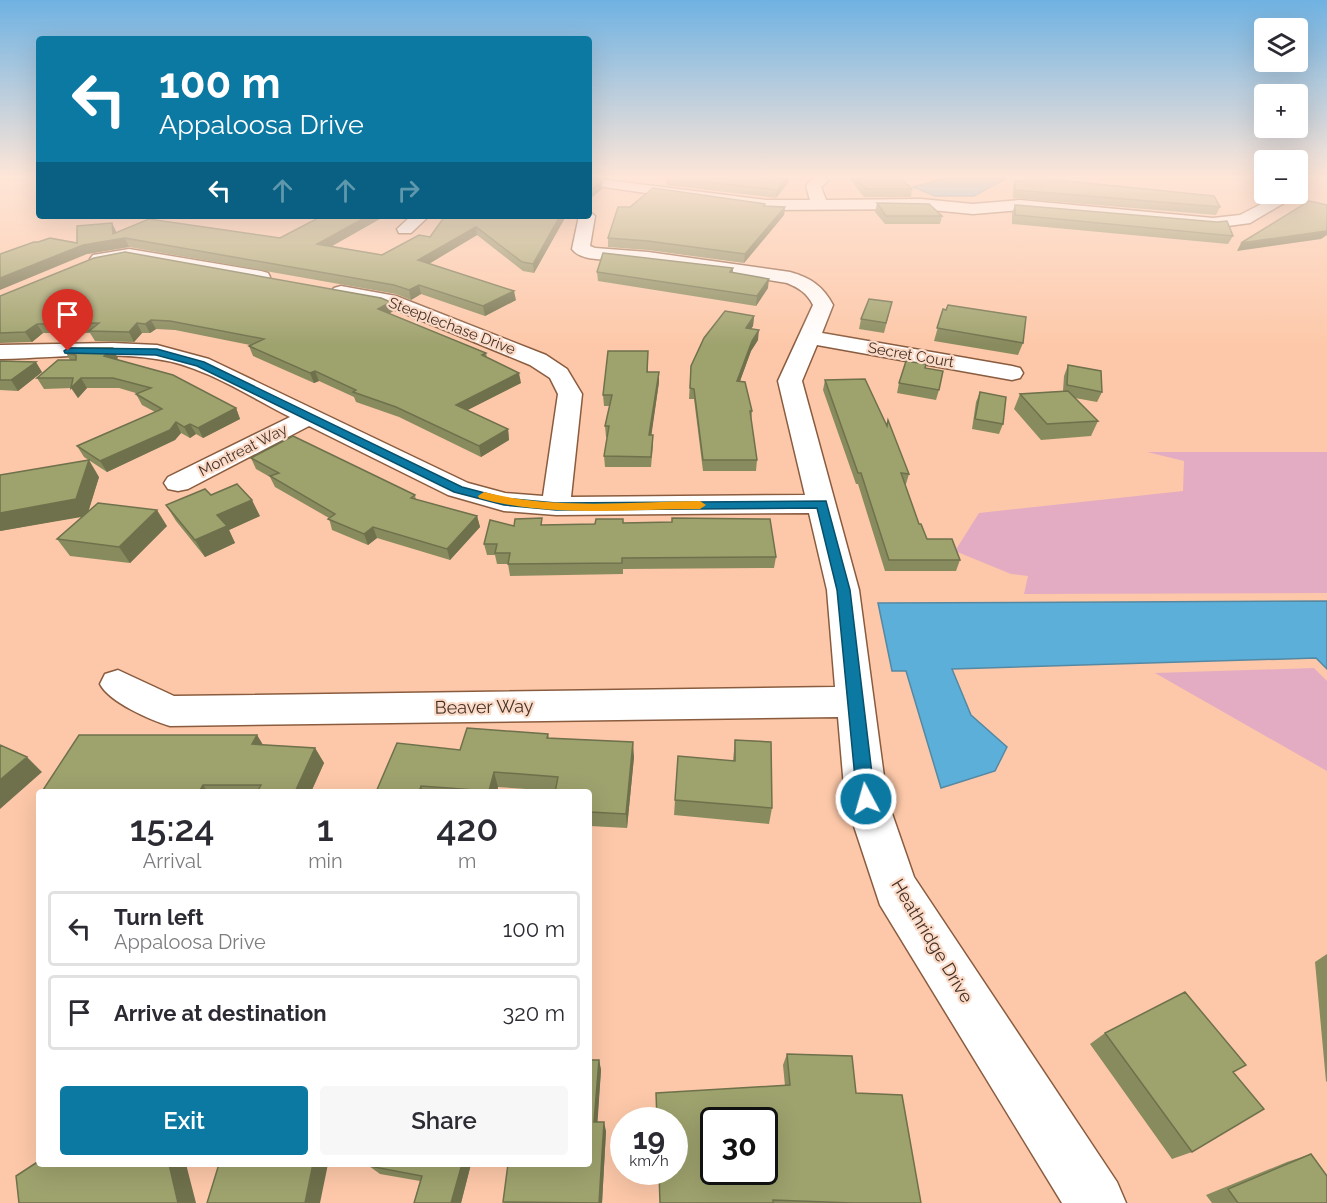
<!DOCTYPE html>
<meta charset="utf-8">
<style>
:root{--surface:#fff;--page:#f7f7f7;--text:#2b2b33;--muted:#7c7c81;--line:#e1e1e2;--accent:#0c79a3}
body{margin:0;font-family:Raleway,sans-serif;background:var(--page);color:var(--text);height:100vh;display:flex;flex-direction:column;font-size:22px;white-space:nowrap}
*{box-sizing:border-box;margin:0}
p{font-size:20px;color:var(--muted)}
.icon{flex:none;width:33px;height:33px;fill:none;stroke:currentColor;stroke-width:2;stroke-linecap:round;stroke-linejoin:round}
.map{position:relative;flex:1;overflow:hidden}
.details{position:absolute;left:36px;top:789px;width:556px;height:378px;display:flex;flex-direction:column;background:var(--surface);border-radius:6px;box-shadow:0 6px 24px #0002}
.details>*{flex:none}
.guide{position:absolute;left:36px;top:36px;width:556px;height:183px;border-radius:6px;box-shadow:0 6px 24px #0002;background:#0c79a3;color:#fff;overflow:hidden}
.controls{position:absolute;left:1254px;top:18px;display:grid;gap:12px}
.controls a{display:grid;place-items:center;width:54px;height:54px;border-radius:6px;background:var(--surface);box-shadow:0 6px 24px #0002;font-size:30px}
.speed{position:absolute;left:610px;top:1107px;display:flex;gap:12px;font-size:30px;font-weight:700;text-align:center}
.speed>*{display:grid;place-content:center;width:78px;height:78px;border-radius:50%;background:var(--surface);box-shadow:0 6px 24px #0002;line-height:1}
.speed small{font-size:15px;font-weight:400}
.speed .limit{border:3px solid #111;border-radius:9px;background:#fff;color:#111}
.pin{position:absolute;display:grid;place-items:center;width:51px;height:51px;color:#fff;margin:-62px -26px;border-radius:50% 50% 50% 0;rotate:-45deg;box-shadow:0 0 6px #0007}
.pin .icon{rotate:45deg}
.me{position:absolute;width:66px;margin:-33px;rotate:354deg;stroke-linejoin:round;filter:drop-shadow(0 0 4px #0008)}
.turn{display:flex;align-items:center;gap:21px;height:126px;padding:0 24px;font-size:27px}
.turn .icon{width:78px;height:78px;stroke-width:2.5}
.turn b{display:block;font-size:42px;line-height:51px}
.lanes{display:flex;align-items:center;height:57px;padding:0 24px;background:#0003;justify-content:center;gap:30px;direction:ltr}
.lanes .off{opacity:.35}
.eta{display:flex;justify-content:space-evenly;align-items:center;height:102px;text-align:center}
.eta b{font-size:36px;font-weight:600;line-height:42px}
.button{display:flex;gap:12px;margin-top:auto;padding:12px 24px}
.button a{flex:1;height:69px;border-radius:6px;background:var(--accent);color:#fff;font-size:24px;font-weight:600;line-height:69px;text-align:center}
.button a+a{background:var(--page);color:var(--text)}
ul{padding:0;list-style:none}
li{display:flex;align-items:center;gap:18px;height:75px;margin:0 12px 9px;padding:0 12px;border:3px solid var(--line);border-radius:6px}
li div{flex:1}
li b{display:block;font-size:22px}
li em{font-style:normal}
.map>svg:first-child{display:block}
.green{fill:#e3acc3}
.water{fill:#5bafd9;stroke:#5589a3;stroke-width:1.5}
.lines{fill:none;stroke-linecap:round;stroke-linejoin:round}
.minor-casing{stroke:#8a5c3f;stroke-width:3}
.minor{fill:#fff;fill-rule:evenodd}
.wall{fill:#888b5e}
.shaded-wall{fill:#6f714c}
.building{fill:#9ea26d;stroke:#6f714c;stroke-width:1.5;fill-rule:evenodd}
.route{fill:#0c79a3;stroke:#084f6a;stroke-width:1.5}
.slow{fill:#f59e0b}
.labels{text-anchor:middle;stroke-width:4.5;stroke-linejoin:round;paint-order:stroke}
.far-street-label{font-size:15px;fill:#463125;stroke:#fbdbc8}
.street-label{font-size:18px;fill:#463125;stroke:#fbdbc8}
</style>
<div class="map">
<svg width="1327" height="1203" viewBox="0 0 1327 1203">
<rect width="100%" height="100%" fill="#fdc8a9"/>
<path class="green" d="M1147 452H1327V593L1024 594 1028 576 1011 574 955 551 979 513 1183 491 1184 461Z
M1314 668 1327 681V771L1155 673Z"/>
<path class="water" d="M947 178H1007L974 196H935L913 187Z
M1327 601V669L1316 658 952 669 971 715 1007 747 995 771 941 788 906 671H892L878 603Z"/>
<g class="lines">
<g class="minor-casing">
<path id="minor" d="M590 178 766 200H810L806 186C811 178 818 178 826 178L828 181 821 187 826 200 921 199 973 204 1020 200 1213 218 1240 215 1281 194H1299L1250 223 1213 228 1020 210 973 214 921 209 766 210 590 185Z
M590 212 595 216 590 246 595 248 648 252 790 272C811 278 823 286 833 305L822 333 1012 366 1020 368 1023 373 1020 378 1012 380 817 345 802 381 859 590 887 799 914 877 1117 1182 1126 1203H1062L880 905 845 799 838 717 170 726C150 720 109 702 100 684L105 674 118 670 174 696 835 687 827 590 809 513 556 515 504 511 448 495 309 426 188 489 178 491 168 489 164 483 168 477 290 417C248 396 203 365 156 359 107 351 50 358 0 359V345L113 343 157 345 209 359 468 483 505 493 543 496 558 394 550 378 530 365 384 305 341 298 334 296 331 292 334 288 341 286 396 296 546 355 567 369 582 394 571 497 805 495 778 381 813 305C807 293 799 288 787 283 729 274 670 264 611 260 599 259 580 260 572 249L579 216H590Z
M411 216H429L411 233H399L397 229Z
M129 249 261 271 268 273 270 277 268 281 261 283 129 259 99 264 93 263 90 259 93 255Z"/>
</g>
<use href="#minor" class="minor"/>
</g>
<path class="wall" d="M666 178H789L788 183 776 198 666 185Z
M849 178H900L912 189 911 197H864Z
M1026 178 1220 207 1216 215 1013 198V187L1015 180 1025 181Z
M877 203 942 216 940 224H885L875 212Z
M765 204V206L785 207 784 215 744 263 648 250 608 247V238L630 207Z
M1015 205 1233 236 1228 244 1012 224V213Z
M322 216H385L331 246 382 255 430 237 445 216H566L534 273 523 271 477 235 429 264 516 300 485 316 421 294 411 300 396 294 129 247 87 254 38 242 77 243 112 223 116 233 280 238Z
M733 268V272L768 288 756 306 598 281 597 272Z
M0 296 393 311 389 314 486 353 487 357 521 383 467 410 508 429 509 440 481 457 399 417 356 402 354 397 319 381 314 383 253 356 249 346 250 345 175 330 156 329 150 333H142L134 342 95 341 90 333H43L32 342 0 343Z
M892 302 884 333 859 329 861 319Z
M943 309 1023 343 1018 355 934 341Z
M754 316 753 326 751 329 758 340 751 351 740 381 752 411 751 422 757 460 756 471H703L694 399H689L691 366Z
M66 353 118 358 116 359 236 408 240 419 203 438 196 434 190 438 181 433 175 440 107 472 84 457 77 446 155 412 142 405 136 394H139L119 388H87L78 398 72 388 44 389 37 378 70 360Z
M0 361 42 372 18 391 0 390Z
M648 361V372H659V382L651 435 653 445 651 467H605L604 456 607 437H606L605 426 610 406H604L603 395Z
M1068 365 1102 392 1097 402 1075 398 1098 421 1091 436 1041 440 1014 409 1020 394 1063 391 1064 376Z
M925 368 939 390 936 400 897 393 899 383Z
M825 380 909 474 906 484H905L919 524 927 539 960 560 956 571H885L858 484H856L823 390Z
M980 392 1003 424 999 434 972 429 976 402Z
M251 458 415 495 416 500 477 516 480 527 450 560 377 538 368 545 332 530 329 518 275 487 270 477 256 469Z
M0 475 99 477 88 512 167 526 130 563 70 556 57 539 83 516 0 531Z
M211 495 260 516 229 530 235 543 205 557 176 521 166 505Z
M623 523 776 557 774 568 623 569V574L510 576 508 564H497L495 555H487L484 544 514 526Z
M548 734 549 738 634 757 627 828 590 826V792L555 791 498 787 497 792H376L460 750Z
M257 735 263 745 315 748 324 763 311 792H45L43 790Z
M735 740 772 808 769 824 674 815 675 800 733 761Z
M1327 954V1082L1326 1081 1315 962Z
M1105 1033 1233 1072 1192 1152 1172 1159 1090 1044Z
M787 1054 856 1093 921 1203H660L785 1086 783 1065Z
M599 1060 601 1070 597 1122 606 1131 602 1203H505L503 1202Z
M1311 1154 1327 1203H1212L1206 1195 1287 1162Z
M370 1164H471L461 1203H414L420 1181 380 1174 369 1166Z"/>
<path class="shaded-wall" d="M787 178H789L788 183 776 198 777 190Z
M602 181V189L590 199V190Z
M785 207 784 215 744 263 745 254Z
M368 216H385L320 253 317 244Z
M560 216H566L534 273 533 264Z
M112 223 116 231 117 240 125 238 129 247 87 254 0 290V278L83 245 113 234Z
M476 227 477 235 420 269 418 260Z
M1327 230V235L1321 239 1237 251 1241 243Z
M769 279 768 288 756 306 757 296Z
M419 285 421 294 411 300 409 290Z
M514 291 516 300 485 316 483 306Z
M391 302 393 311 381 319 378 309Z
M754 316 753 326 745 337 746 328Z
M151 320 156 329 150 333 145 324Z
M137 323 142 333 134 342 129 332Z
M37 324 43 333 32 342 25 332Z
M759 330 758 340 751 351 736 392 737 381 752 341Z
M112 348 118 358 110 366 104 356Z
M36 362 42 372 18 391 11 380Z
M315 371 319 381 314 383 310 373Z
M659 372V382L650 445 649 435Z
M519 373 521 383 458 415 456 405Z
M81 378 87 388 78 398 71 388Z
M236 408 240 419 203 438 198 428Z
M176 422 181 433 175 440 107 472 100 461Z
M190 424 196 434 190 438 184 427Z
M508 429 509 440 481 457 479 446Z
M89 460 99 477 87 516 0 531V513Z
M252 500 260 516 229 530 235 543 205 557 195 540 217 515Z
M157 510 167 526 130 563 119 547Z
M477 516 480 527 450 560 447 549Z
M373 527 377 538 368 545 364 534Z
M257 735 266 750 252 744Z
M633 742 634 757 627 828 626 814Z
M315 748 324 763 311 792H295Z
M27 757 42 772 0 809V780Z
M494 772 498 787 497 792H489Z
M203 785 208 792H199Z
M421 786 424 792H419Z
M599 1060 601 1070 597 1130 594 1122Z
M604 1122 606 1131 602 1203H599Z
M169 1164H186L196 1203H178Z
M313 1164H328L320 1203H305Z
M462 1164H471L461 1203H451Z"/>
<path class="building" d="M670 178H787L777 190Z
M856 178H900L912 189H866Z
M1026 178H1037L1214 196 1220 207 1015 190V180L1026 181Z
M590 179 602 181 590 190Z
M653 188 765 204 764 206 785 207 745 254 648 241 608 238 618 207H630Z
M1309 201 1327 205V230L1326 231 1241 243Z
M877 203 929 204 942 216H886Z
M1015 205 1217 222 1227 221 1233 236 1015 215Z
M322 216H368L317 244 382 255 419 235 430 237 445 216H560L533 264 522 262 476 227 418 260 514 291 483 306 419 285 409 290 394 285 125 238 83 245 0 278V254L34 242H38L50 238 77 243V226L112 223 113 234 149 219 280 238Z
M125 252 381 298 391 302 378 309 486 353 482 355 519 373 456 405 508 429 479 446 396 407 353 392 356 390 315 371 310 373 249 346 264 339 170 321 151 320 145 324 137 323 129 332 89 331 99 323 37 324 25 332 0 333V296L94 258Z
M603 253 733 268 730 272 769 279 757 296 597 272Z
M869 299 892 302 886 323 861 319Z
M948 305 1026 317 1023 343 937 328 943 309 946 310Z
M725 311 754 316 746 328 759 330 752 341 737 381 745 382 752 411H750L757 460H703L694 389 690 388 691 366 704 338Z
M71 348H112L104 356 173 375 236 408 198 428 190 424 184 427 176 422 170 430 100 461 77 446 162 409 136 394 151 388 113 378H81L71 388 73 378H37L58 360H76V355L66 353Z
M608 351H648L647 372H659L649 435H653L651 457 604 456 609 426H605L612 395H603Z
M0 361 36 362 11 380H0Z
M906 361 926 364 925 368 943 371 939 390 899 383Z
M1068 365 1101 371 1102 392 1067 385Z
M865 379 887 426 888 420 909 474 901 473 919 524H921L927 539H952L960 560H889L861 473H858L825 380Z
M1068 391 1098 421 1047 424 1020 394Z
M980 392 1006 397 1003 424 975 419Z
M293 436 415 495 411 498 477 516 447 549 373 527 364 534 328 519 335 514 270 476 279 473 251 458Z
M89 460 76 499 0 513V475Z
M237 484 252 500 217 515 227 526 195 540 166 505 205 489 211 495Z
M98 503 157 510 119 547 57 539Z
M542 518 541 525 595 524 596 519H623V523L672 522V518L770 519 776 557 622 558V563L508 564 510 553H495L497 544H484L490 520 514 526 515 519Z
M467 728 548 734 547 738 633 742 626 814 590 812V792H555L558 777 494 772 489 791 421 786 419 792H376L397 743 460 750Z
M79 735H257L252 744 315 748 295 792H257L261 785H203L199 792H146L147 790H43Z
M735 740 771 742 772 808 675 800 678 756 735 761Z
M0 745 27 757 0 780Z
M1185 992 1246 1065 1233 1072 1264 1109 1192 1152 1105 1033Z
M787 1054 852 1056 856 1093 902 1095 921 1203H852L773 1200V1203H660L659 1172H675V1120H657L656 1093 790 1085ZM714 1120H765V1172H714Z
M590 1060H599L594 1122H604L599 1203 503 1202 508 1164H590Z
M1311 1154 1327 1176V1203H1238L1228 1189Z
M39 1161V1164H169L178 1203H19L16 1176Z
M219 1164H313L305 1203H207Z
M370 1164H462L451 1203H414L422 1176 369 1166Z"/>
<linearGradient id="sky" x2="0" y2="1"><stop stop-color="#6fb2e2"/><stop offset="0.51" stop-color="#fee6d8"/><stop offset="1" stop-color="#fee6d8" stop-opacity="0"/></linearGradient>
<rect width="1327" height="346" fill="url(#sky)"/>
<path class="route" d="M68 348 157 349 204 362 462 487 504 498 556 503 826 501 850 590 875 799 872 805 866 807 860 805 857 799 837 590 817 508 556 510 504 505 454 492 197 366 156 355 65 353 64 351Z"/>
<path class="slow" d="M484 492C553 510 629 502 700 501L706 505 700 509C627 509 550 518 479 498L478 496Z"/>
<g class="labels">
<g class="far-street-label">
<text transform="translate(452 326) rotate(21)" y="5">Steeplechase Drive</text>
<text transform="translate(911 355) rotate(10)" y="5">Secret Court</text>
<text transform="translate(243 450) rotate(-27)" y="5">Montreat Way</text>
</g>
<g class="street-label">
<text transform="translate(484 707) rotate(-1)" y="6">Beaver Way</text>
<text transform="translate(932 941) rotate(59)" y="6">Heathridge Drive</text>
</g>
</g>
</svg>
<div class="controls">
<a><svg class="icon" aria-label="layers" viewBox="0 0 24 24"><path d="M12 4l9 5-9 5-9-5zM3 14l9 5 9-5"/></svg></a>
<a>+</a>
<a>−</a>
</div>
<div class="speed"><div>19<small>km/h</small></div><div class="limit">30</div></div>
<div class="pin" style="left:68px;top:351px;background:#d93025"><svg class="icon" aria-label="arrive" viewBox="0 0 24 24"><path d="M6 21V4h12l-3 4 3 4H6"/></svg></div>
<svg class="me" style="left:866px;top:799px" viewBox="-20 -20 40 40"><circle r="17" fill="#0c79a3" stroke="#fff" stroke-width="3"/><path d="M0-11L8 9 0 5-8 9z" fill="#fff"/></svg>
<div class="guide">
<div class="turn"><svg class="icon" aria-label="left" viewBox="0 0 24 24"><path d="M17 20v-9H6M10 6l-5 5 5 5"/></svg><div><b>100 m</b>Appaloosa Drive</div></div>
<div class="lanes"><svg class="icon" aria-label="left" viewBox="0 0 24 24"><path d="M17 20v-9H6M10 6l-5 5 5 5"/></svg><svg class="icon off" aria-label="ahead" viewBox="0 0 24 24"><path d="M12 20V5M6 11l6-6 6 6"/></svg><svg class="icon off" aria-label="ahead" viewBox="0 0 24 24"><path d="M12 20V5M6 11l6-6 6 6"/></svg><svg class="icon off" aria-label="right" viewBox="0 0 24 24"><path d="M7 20v-9h11M14 6l5 5-5 5"/></svg></div>
</div>
<section class="details">
<div class="eta">
<div><b>15:24</b><p>Arrival</p></div>
<div><b>1</b><p>min</p></div>
<div><b>420</b><p>m</p></div>
</div>
<ul>
<li><svg class="icon" aria-label="left" viewBox="0 0 24 24"><path d="M17 20v-9H6M10 6l-5 5 5 5"/></svg><div><b>Turn left</b><p>Appaloosa Drive</p></div><em>100 m</em></li>
<li><svg class="icon" aria-label="arrive" viewBox="0 0 24 24"><path d="M6 21V4h12l-3 4 3 4H6"/></svg><div><b>Arrive at destination</b></div><em>320 m</em></li>
</ul>
<div class="button"><a>Exit</a><a>Share</a></div>
</section>
</div>
